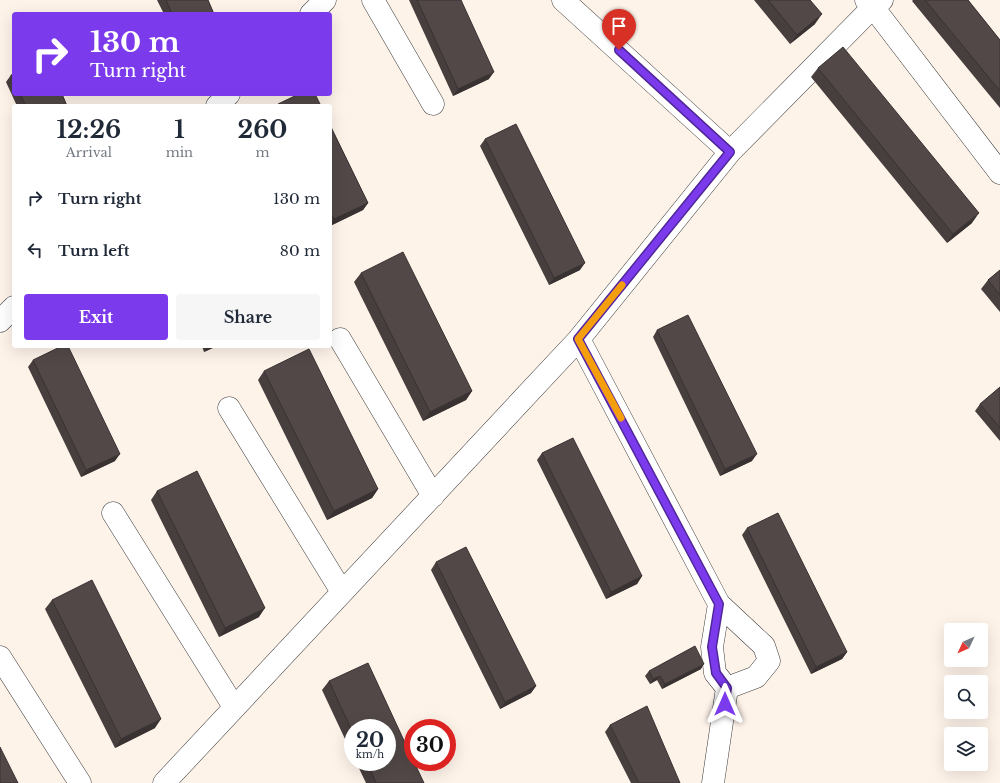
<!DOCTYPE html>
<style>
:root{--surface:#fff;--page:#f6f6f7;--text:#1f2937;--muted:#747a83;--accent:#7c3aed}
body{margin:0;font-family:"Libre Baskerville",serif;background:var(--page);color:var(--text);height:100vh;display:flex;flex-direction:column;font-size:15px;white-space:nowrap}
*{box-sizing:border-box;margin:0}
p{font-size:13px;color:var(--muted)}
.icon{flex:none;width:22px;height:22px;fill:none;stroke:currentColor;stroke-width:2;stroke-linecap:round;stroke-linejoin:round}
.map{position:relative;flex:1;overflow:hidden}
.details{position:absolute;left:12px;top:104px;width:320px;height:244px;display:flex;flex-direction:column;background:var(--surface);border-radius:4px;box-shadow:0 4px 16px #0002}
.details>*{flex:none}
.hud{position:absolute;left:12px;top:12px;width:320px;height:84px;border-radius:4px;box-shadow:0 4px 16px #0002;background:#7c3aed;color:#fff;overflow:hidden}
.needle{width:26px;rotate:226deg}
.buttons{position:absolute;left:944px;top:623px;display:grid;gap:8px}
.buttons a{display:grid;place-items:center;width:44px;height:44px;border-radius:4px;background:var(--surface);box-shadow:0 4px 16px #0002;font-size:20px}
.speed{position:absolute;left:344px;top:719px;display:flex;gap:8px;font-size:20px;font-weight:700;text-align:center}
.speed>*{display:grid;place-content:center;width:52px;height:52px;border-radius:50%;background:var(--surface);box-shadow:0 4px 16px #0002;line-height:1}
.speed small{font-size:10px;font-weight:400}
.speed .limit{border:6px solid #d22;background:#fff;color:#111}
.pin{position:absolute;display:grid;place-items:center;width:34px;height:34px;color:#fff;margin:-41px -17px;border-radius:50% 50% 50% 0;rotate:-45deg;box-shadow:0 0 4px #0007}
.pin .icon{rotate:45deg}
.me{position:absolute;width:44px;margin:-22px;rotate:0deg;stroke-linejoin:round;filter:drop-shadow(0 0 3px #0008)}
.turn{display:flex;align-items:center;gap:14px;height:84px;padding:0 12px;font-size:18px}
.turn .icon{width:52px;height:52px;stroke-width:2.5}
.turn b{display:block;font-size:28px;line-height:34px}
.eta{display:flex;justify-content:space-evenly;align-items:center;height:68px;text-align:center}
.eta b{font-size:24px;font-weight:700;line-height:28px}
.button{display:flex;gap:8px;margin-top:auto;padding:8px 12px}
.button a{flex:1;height:46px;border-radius:4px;background:var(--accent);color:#fff;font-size:16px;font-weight:700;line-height:46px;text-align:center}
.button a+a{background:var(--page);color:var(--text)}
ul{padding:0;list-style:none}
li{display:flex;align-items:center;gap:12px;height:52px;padding:0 12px}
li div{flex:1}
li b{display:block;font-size:15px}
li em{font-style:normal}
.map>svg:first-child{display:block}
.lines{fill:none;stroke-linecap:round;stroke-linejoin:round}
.minor-casing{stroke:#3d3d3d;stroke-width:23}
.minor{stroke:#fff;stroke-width:22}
.wall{fill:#473e3e}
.shaded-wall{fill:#393232}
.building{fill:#524848;stroke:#393232}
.route-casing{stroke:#51269a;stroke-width:10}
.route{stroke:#7c3aed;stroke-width:7}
.slow{stroke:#f59e0b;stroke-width:7}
</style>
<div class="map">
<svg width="1000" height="783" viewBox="0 0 1000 783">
<rect width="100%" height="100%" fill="#fef3e9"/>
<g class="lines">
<g class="minor-casing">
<path id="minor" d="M373 0 433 104
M563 0 730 152
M866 0 873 7 1000 173
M311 14 325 0
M217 106 229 94
M0 321 14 307
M340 339 433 496
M579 339 719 604 764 646 769 661 756 677 727 688 715 673 712 647 719 604
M229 408 342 592
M113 513 234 707
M0 657 80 783
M164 783 579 339 730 152 873 7 882 0
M713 783 727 688"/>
</g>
<use href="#minor" class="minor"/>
</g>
<path class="wall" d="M157 0H208L214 14H164Z
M409 0H461L489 79 453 96Z
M754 0H810L815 24 790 44Z
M913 0H968L1000 40V108L912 1Z
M818 68 972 223 947 243 811 77Z
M14 74V94H62L67 106H17L6 82 11 75Z
M330 125 368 203 363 210 330 226Z
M485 139 580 270 549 285 480 146Z
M1000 270V312L981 289 988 280Z
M361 273 472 391 466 400 423 421 354 282Z
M657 330 752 461 720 476 653 337Z
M202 346H217L204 352Z
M33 360 115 461 81 477 28 367Z
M264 371 378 489 372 498 327 520 258 380Z
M1000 387V441L975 411 980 404Z
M542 453 642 576 637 584 606 599 537 460Z
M157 491 259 617 219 637 151 500Z
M747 528 847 652 842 659 811 674 742 535Z
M436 562 536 686 531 693 500 709 431 570Z
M52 600 155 728 115 748 45 609Z
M701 669 662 689 657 680 650 684 645 676 649 671Z
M329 681 424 783H366L356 762H387L353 728V756L322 690Z
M610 725 680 783H631L605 732Z"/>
<path class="shaded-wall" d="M822 14 815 24 790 44 797 35Z
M494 72 489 79 453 96 458 89Z
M368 203 363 210 330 226V224L334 219Z
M979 213 972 223 947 243 953 234Z
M585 263 580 270 549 285 554 278Z
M209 346H217L204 352Z
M472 391 466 400 423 421 430 412Z
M120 454 115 461 81 477 86 470Z
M757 454 752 461 720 476 725 469Z
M378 489 372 498 327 520 334 511Z
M642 576 637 584 606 599 611 592Z
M265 608 259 617 219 637 225 628Z
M847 652 842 659 811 674 816 667Z
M704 664 701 669 662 689 665 684Z
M660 676 657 680 650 684 653 679Z
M536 686 531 693 500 709 505 702Z
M161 719 155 728 115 748 121 739Z"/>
<path class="building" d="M166 0H208L214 14H172Z
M417 0H461L494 72 458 89Z
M768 0H810L822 14 797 35Z
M925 0H968L1000 40V91Z
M843 47 979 213 953 234 818 68Z
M14 74V82L11 75Z
M20 94H62L67 106H26Z
M299 94H315L321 106H279L278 104Z
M516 124 585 263 554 278 485 139Z
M330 125 368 203 334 219 330 212Z
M403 252 472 391 430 412 361 273Z
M1000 270V295L988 280Z
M688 315 757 454 725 469 657 330Z
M62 346H68L120 454 86 470 33 360Z
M309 349 378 489 334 511 264 371Z
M1000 387V428L980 404Z
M573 438 642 576 611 592 542 453Z
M197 471 265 608 225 628 157 491Z
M778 513 847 652 816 667 747 528Z
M466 547 536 686 505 702 436 562Z
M92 580 161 719 121 739 52 600Z
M695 646 704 664 665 684 660 676 653 679 649 671Z
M368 663 413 760V762H414L424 783H376L367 762H387V728H353V733L329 681Z
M647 706 680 783H639L610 725Z
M0 747 18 783H0Z"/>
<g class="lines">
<g class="route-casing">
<path id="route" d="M619 50 730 152 578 339 719 604 712 647 716 673 727 688 725 704"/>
</g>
<use href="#route" class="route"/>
<path class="slow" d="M621 418 578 339 622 285"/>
</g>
</svg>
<div class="buttons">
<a><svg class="needle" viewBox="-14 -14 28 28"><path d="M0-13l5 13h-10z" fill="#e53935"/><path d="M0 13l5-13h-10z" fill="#747a83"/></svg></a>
<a><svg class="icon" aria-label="search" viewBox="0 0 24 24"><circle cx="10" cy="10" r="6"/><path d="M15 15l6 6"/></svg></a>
<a><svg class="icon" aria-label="layers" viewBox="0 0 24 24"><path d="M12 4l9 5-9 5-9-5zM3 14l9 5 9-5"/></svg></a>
</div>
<div class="speed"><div>20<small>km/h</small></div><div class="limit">30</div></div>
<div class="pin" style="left:619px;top:50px;background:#d93025"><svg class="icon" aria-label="arrive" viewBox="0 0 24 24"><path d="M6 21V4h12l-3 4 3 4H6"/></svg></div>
<svg class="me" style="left:725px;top:704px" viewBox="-20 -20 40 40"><path d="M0-17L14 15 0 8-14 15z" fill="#7c3aed" stroke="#fff" stroke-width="4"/></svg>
<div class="hud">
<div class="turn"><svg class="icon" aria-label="right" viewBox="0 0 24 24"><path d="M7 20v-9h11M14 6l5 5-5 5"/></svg><div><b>130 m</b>Turn right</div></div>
</div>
<section class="details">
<div class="eta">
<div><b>12:26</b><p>Arrival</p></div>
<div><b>1</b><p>min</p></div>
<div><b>260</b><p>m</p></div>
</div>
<ul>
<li><svg class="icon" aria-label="right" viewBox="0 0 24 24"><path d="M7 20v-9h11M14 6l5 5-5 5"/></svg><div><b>Turn right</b></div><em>130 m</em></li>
<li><svg class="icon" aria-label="left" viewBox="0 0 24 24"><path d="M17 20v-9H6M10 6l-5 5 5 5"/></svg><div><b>Turn left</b></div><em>80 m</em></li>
</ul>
<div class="button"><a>Exit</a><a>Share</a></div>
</section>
</div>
